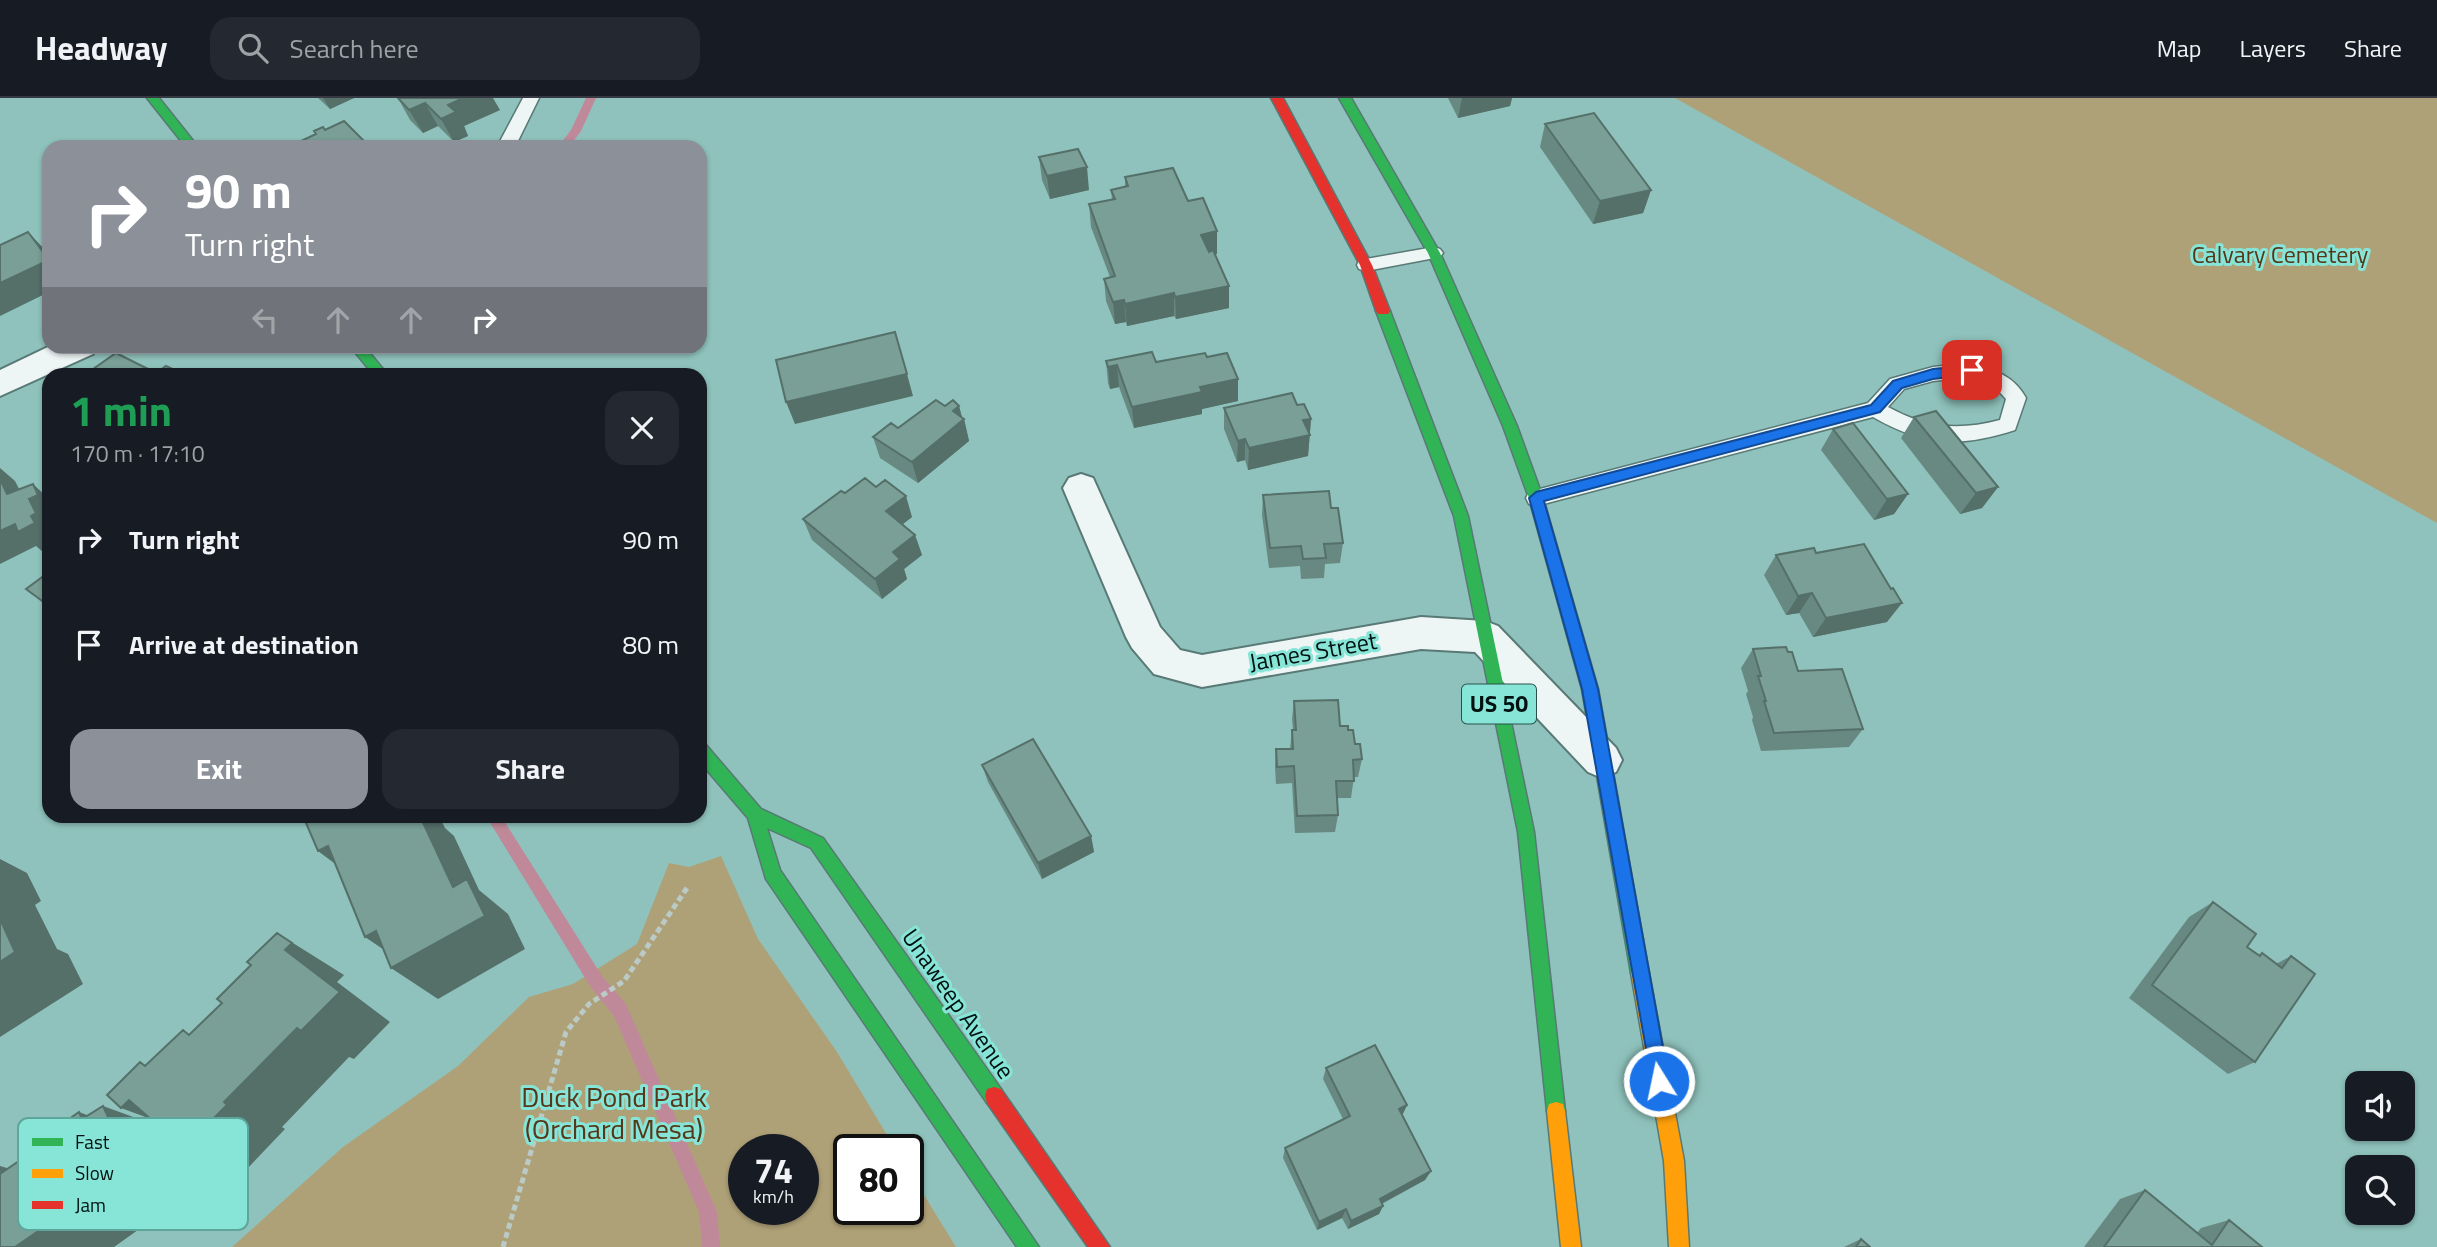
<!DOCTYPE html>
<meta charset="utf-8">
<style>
:root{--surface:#171b24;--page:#242831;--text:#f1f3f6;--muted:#9ea1a6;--line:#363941;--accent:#8c9099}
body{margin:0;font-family:"Titillium Web",sans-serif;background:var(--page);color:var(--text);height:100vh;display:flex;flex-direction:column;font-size:26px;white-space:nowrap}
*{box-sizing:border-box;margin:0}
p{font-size:23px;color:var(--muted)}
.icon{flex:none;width:38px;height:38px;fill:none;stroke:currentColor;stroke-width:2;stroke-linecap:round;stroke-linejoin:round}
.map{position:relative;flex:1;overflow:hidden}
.panel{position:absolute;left:42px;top:270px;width:665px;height:455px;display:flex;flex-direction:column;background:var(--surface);border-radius:21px;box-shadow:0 2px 5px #0004}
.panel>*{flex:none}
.guide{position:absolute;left:42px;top:42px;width:665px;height:214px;border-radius:21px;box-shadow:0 2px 5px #0004;background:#8c9099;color:#fff;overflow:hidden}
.buttons{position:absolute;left:2345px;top:973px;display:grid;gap:14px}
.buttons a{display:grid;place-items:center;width:70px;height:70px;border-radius:14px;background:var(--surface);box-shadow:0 2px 5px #0004;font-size:35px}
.speed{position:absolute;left:728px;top:1036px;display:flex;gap:14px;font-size:35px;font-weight:700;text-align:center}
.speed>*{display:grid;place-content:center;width:91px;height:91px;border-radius:50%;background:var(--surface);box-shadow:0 2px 5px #0004;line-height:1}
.speed small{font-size:18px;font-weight:400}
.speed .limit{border:4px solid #111;border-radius:10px;background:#fff;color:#111}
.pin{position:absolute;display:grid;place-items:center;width:60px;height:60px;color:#fff;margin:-30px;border-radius:14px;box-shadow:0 4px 10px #0006}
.me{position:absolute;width:77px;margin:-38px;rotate:350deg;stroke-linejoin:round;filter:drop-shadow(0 0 5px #0008)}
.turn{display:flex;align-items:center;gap:24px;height:147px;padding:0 28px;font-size:32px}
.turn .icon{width:91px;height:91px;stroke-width:2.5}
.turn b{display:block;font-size:49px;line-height:60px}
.lanes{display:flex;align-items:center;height:66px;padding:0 28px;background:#0003;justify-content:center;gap:35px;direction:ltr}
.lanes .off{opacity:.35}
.round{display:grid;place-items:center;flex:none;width:74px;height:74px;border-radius:21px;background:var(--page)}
.head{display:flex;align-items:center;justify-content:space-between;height:119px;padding:0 28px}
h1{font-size:42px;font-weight:700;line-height:52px;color:#1e9e55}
.cta{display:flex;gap:14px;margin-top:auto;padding:14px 28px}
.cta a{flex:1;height:80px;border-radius:21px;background:var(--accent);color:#fff;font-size:28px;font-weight:700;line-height:80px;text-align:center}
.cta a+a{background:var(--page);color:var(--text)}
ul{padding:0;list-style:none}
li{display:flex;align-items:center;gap:21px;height:105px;padding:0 28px}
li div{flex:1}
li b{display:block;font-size:26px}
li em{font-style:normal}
header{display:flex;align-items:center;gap:42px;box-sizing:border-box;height:98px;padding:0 35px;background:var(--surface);border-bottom:2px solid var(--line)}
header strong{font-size:33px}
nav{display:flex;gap:38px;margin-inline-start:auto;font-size:24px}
.search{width:490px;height:63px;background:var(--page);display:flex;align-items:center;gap:18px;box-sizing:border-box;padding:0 24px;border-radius:21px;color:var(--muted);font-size:26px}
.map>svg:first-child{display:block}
.green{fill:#afa177;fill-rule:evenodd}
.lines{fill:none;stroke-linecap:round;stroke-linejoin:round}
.stream{fill:#bf899a;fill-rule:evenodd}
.lane-casing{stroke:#587975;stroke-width:3}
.street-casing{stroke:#587975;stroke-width:4}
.fast-casing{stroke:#587975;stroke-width:3}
.slow-casing{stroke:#587975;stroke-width:3}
.jam-casing{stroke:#587975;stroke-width:3}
.path{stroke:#bacac7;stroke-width:5;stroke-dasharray:6 3.5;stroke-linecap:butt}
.lane{fill:#eef6f5;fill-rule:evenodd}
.street{fill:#eef6f5;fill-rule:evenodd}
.fast{fill:#30b455;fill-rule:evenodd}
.slow{fill:#ff9f0a;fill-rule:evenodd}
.jam{fill:#e5322d;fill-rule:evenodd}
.wall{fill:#688981}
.shaded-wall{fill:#556f69}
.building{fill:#799f96;stroke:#556f69;stroke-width:2}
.route{fill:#1a73e8;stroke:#114b97;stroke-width:2}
.labels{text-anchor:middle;stroke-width:6;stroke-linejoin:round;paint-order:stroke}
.shield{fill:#87e5d8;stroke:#28514b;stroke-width:2}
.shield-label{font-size:23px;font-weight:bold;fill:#00110f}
.park-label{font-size:24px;fill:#563719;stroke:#87e5d8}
.street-label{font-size:24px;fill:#00110f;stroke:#87e5d8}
.near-park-label{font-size:28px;fill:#563719;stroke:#87e5d8}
.key{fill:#87e5d8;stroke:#5ea59c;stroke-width:2}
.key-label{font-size:19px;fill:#00110f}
</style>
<header>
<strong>Headway</strong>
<div class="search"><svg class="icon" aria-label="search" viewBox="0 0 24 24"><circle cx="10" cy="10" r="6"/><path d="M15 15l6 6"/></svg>Search here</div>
<nav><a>Map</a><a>Layers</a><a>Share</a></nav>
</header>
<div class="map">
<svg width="2437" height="1149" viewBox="0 0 2437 1149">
<rect width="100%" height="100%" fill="#8fc2bc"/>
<path class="green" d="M1675 0H2437V425Z
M721 758 758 841 837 954 896 1052H849V1111H908V1071L956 1149H232L343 1049 458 968 529 899 573 886 637 846 669 765 689 769ZM744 1052H803V1111H744Z"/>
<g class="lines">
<path class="stream" d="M586 0H596L581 33 569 49H558L571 32Z
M486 718H501L602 878 626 906 717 1114 720 1149H702L699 1114 614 918 590 888Z"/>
<g class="lane-casing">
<path id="lane" d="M523 0H539L515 49H497Z
M1434 149 1440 151 1443 155 1440 159 1366 173 1359 171 1357 167 1359 163 1366 161Z
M1972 265C1995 272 2014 278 2026 300L2015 332C1959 350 1924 348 1873 319L1536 408 1529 406 1526 400 1529 394 1536 392 1868 305 1890 281 1933 269ZM1971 279 1993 287 2006 301 2000 322C1958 333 1926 330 1888 309L1904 291 1933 283Z"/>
</g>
<g class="street-casing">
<path id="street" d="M50 248H97L93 256 0 298V272Z
M1081 376 1093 380 1160 529 1180 552 1202 557 1421 519 1485 523 1498 528 1616 650 1622 662 1616 674 1602 680 1588 674 1475 554 1421 551 1202 589 1154 576 1132 550 1126 539 1063 390 1069 380Z"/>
</g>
<g class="fast-casing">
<path id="fast" d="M147 0H159L198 49H186Z
M1339 0H1351L1440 155 1517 328 1543 400 1598 591 1649 875 1646 881 1640 884 1634 881 1631 875 1582 591 1529 400 1503 328 1428 155Z
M1383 208 1390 213 1468 418 1534 734 1565 1013 1563 1020 1556 1022 1549 1020 1547 1013 1518 734 1454 418 1376 213Z
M350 248H364L387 276H373Z
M700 645 706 647 761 711 823 740 1001 991 1003 998 1001 1005 994 1007 987 1005 811 750 767 730 780 772 1039 1149H1017L766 781 748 720 700 664Z"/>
</g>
<g class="slow-casing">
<path id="slow" d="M1640 866 1646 869 1649 875 1684 1063 1689 1149H1669L1664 1063 1631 875 1634 869Z
M1556 1004 1563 1006 1565 1013 1581 1149H1561L1547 1013 1549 1006Z"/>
</g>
<g class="jam-casing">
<path id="jam" d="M1271 0H1283L1372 167 1390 213 1388 216H1378L1376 213 1360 167Z
M994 989 1001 991 1110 1149H1088L987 1005 985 998 987 991Z"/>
</g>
<path class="path" d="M503 1149 566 934 589 906 624 883 687 790"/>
<use href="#lane" class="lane"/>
<use href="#street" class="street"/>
<use href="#fast" class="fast"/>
<use href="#slow" class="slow"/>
<use href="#jam" class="jam"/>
</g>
<path class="wall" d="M318 0H354L330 11Z
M398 0 500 12 464 28 468 38 454 44 438 28 423 35 410 22Z
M1448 0H1512L1510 8 1458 20Z
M1545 26 1651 92 1643 115 1593 126 1540 49Z
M1039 59 1089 92 1050 101 1042 82Z
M1125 79 1188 103 1217 156H1215L1229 188V210L1176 221 1174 218 1127 228 1126 224 1115 226 1106 203 1104 181 1110 179 1091 129 1089 106 1112 102 1111 92 1125 89Z
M1207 259 1238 281V303L1202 311V316L1134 330 1119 289 1110 291 1108 285 1106 263 1156 264Z
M1297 307 1311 321 1308 358 1248 372 1245 362 1237 364 1224 331V310Z
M945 308H959L962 320 964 321 969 343 918 385 880 360 873 339 898 330Z
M1914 319 1998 389 1982 410 1960 416 1901 340Z
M1833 331 1908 396 1894 416 1874 422 1821 352Z
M1263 397 1343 445 1340 465 1325 466 1324 480 1301 481 1300 468 1269 470 1262 417Z
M912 419 902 426 915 437 922 457 904 471 907 481 882 501 812 442 803 421Z
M1816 455 1887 524 1813 539 1799 515 1786 517 1764 477 1776 457Z
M1753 551 1798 573 1863 631 1849 649 1761 653 1752 622 1753 619 1746 596 1748 593 1741 570Z
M1294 603 1348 632 1362 661 1358 679H1354L1351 700H1337L1338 717 1335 734 1295 735 1292 685 1276 686 1275 669 1276 651H1290L1292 632H1293L1292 621Z
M982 667 1091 738 1094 754 1042 781 988 684Z
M2213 804 2247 849 2258 857 2262 855 2276 866 2291 858 2255 964 2228 976 2129 900 2189 819Z
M1326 970 1407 1007 1402 1017 1431 1073 1425 1082 1382 1106 1383 1108 1379 1116 1348 1131 1342 1120 1317 1132 1283 1060 1285 1050 1343 1021 1323 981Z
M2145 1092 2197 1135 2201 1130 2229 1122 2262 1149H2084L2120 1101Z
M1861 1141 1870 1149H1844Z"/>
<path class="shaded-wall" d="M323 0H354L330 11Z
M463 0H493L500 12 464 28 468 38 454 44 441 21 448 7Z
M1462 0H1512L1510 8 1458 20Z
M425 5 438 28 423 35 409 12Z
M1087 69 1089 92 1050 101 1047 78Z
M1651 92 1643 115 1593 126 1600 103Z
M1217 133V156L1202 159 1201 137Z
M28 134 49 156V161Z
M49 162V194L0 218V185Z
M1229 188V210L1176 221 1175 199Z
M1174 195V218L1127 228 1125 206Z
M1124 202 1126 224 1115 226 1113 204Z
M1117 267 1119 289 1110 291 1108 269Z
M175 272 179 276H168Z
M907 276 913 298 795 326 786 304Z
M1238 281V303L1202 311V316L1134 330 1132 309 1200 289Z
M959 308 963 323 964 321 969 343 918 385 912 364 953 313Z
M1311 321 1308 358 1248 372 1249 350 1303 322Z
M1245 341V362L1237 364 1238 343Z
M0 370 15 383 32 416 7 396 0 381Z
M33 386 49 401V451L43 454 36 448 0 466V433L31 418 29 401Z
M1998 389 1982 410 1960 416 1976 395Z
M1908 396 1894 416 1874 422 1887 401Z
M906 398 912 419 893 434 886 413Z
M915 437 922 457 904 471 907 481 882 501 875 481 893 454Z
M1812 495 1799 515 1786 517 1798 498Z
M1902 505 1887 524 1813 539 1826 520Z
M420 718H439L445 730 454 738 479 792 508 816 525 851 438 901 391 870 402 864 365 839 453 789Z
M1091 738 1094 754 1042 781 1038 765Z
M328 748 366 789 318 753Z
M0 761 27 775 41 803 35 807 57 851 68 856 83 886 0 939Z
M277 835 344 877 337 884 390 924 354 961 349 959 282 1029 285 1031 246 1072 184 1050 224 1004 297 930 285 852Z
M129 1002 186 1034 121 1010Z
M1407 1007 1402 1018 1399 1011Z
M103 1008 169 1032 197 1090 114 1149H15L82 1021 79 1014 111 1026Z
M54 1031 123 1054 57 1038Z
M0 1068 72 1089 0 1076Z
M1431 1073 1425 1082 1375 1109 1380 1101Z
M1383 1108 1379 1116 1348 1131 1351 1123Z
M1346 1111 1342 1120 1317 1132 1319 1124Z"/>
<path class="building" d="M398 0H463L448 7 456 14 441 21 425 5 409 12Z
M1594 15 1651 92 1600 103 1545 26Z
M344 23 369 48 366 49H308L301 43 316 36 314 33 323 29 325 32Z
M1078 51 1087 69 1047 78 1039 59Z
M1173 70 1188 103 1203 100 1217 133 1201 137 1209 154 1213 152 1229 188 1175 199 1174 195 1125 206 1124 202 1113 204 1104 181 1115 178 1089 106 1115 101 1111 92 1128 88 1125 79Z
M28 134 49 162 0 185V147Z
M895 234 907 276 786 304 776 262Z
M1152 254 1156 264 1205 255 1207 259 1227 255 1238 281 1200 289 1202 294 1132 309 1117 267 1108 269 1106 263Z
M116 255 156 275 166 268 175 272 168 276H86Z
M1292 295 1297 307 1304 306 1311 321 1303 322 1310 337 1249 350 1245 341 1238 343 1224 310Z
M936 302 945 308 953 302 959 308 953 313 964 321 912 364 873 339 891 325 898 330Z
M1936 313 1998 389 1976 395 1914 319Z
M1853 325 1908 396 1887 401 1833 331Z
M865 380 876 389 885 382 906 398 886 413 915 437 893 454 900 461 875 481 803 421 841 393 845 395Z
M0 381 7 396 33 386 38 397 29 401 36 415 31 418 35 425 18 434 15 426 0 433Z
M1329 393 1331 410H1338L1343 445 1324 446 1326 460 1303 461 1301 448 1270 450 1263 397Z
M1864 446 1891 491 1893 490 1902 505 1826 520 1812 495 1798 498 1776 457 1814 450 1816 455Z
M49 474V508L26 491Z
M1786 549 1788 554H1792L1798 573 1842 571 1863 631 1774 635 1764 603H1766L1758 578H1761L1753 551Z
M1338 602 1340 628H1348V632H1353L1355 646H1360L1362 661 1353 662 1354 683H1336L1338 717 1297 718 1294 668 1277 669 1276 651H1293L1292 632H1296L1294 603Z
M1033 641 1091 738 1038 765 982 667Z
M303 718H420L453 789 467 781 485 818 391 870 376 833 365 839 328 748 318 753Z
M2213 804 2256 836 2247 849 2260 858 2262 855 2282 870 2291 858 2315 876 2255 964 2152 887Z
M1 823 15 854 0 864V824Z
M277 835 292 845 285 852 340 894 301 933 297 930 224 1004 227 1007 184 1050 129 1002 121 1010 107 997 140 964 145 968 183 932 189 937 222 905 217 901 251 867 247 864Z
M1375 947 1407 1007 1399 1011 1431 1073 1380 1101 1383 1108 1351 1123 1346 1111 1319 1124 1285 1050 1350 1018 1326 970Z
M103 1008 131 1069 15 1149H0V1076L35 1052 32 1045 54 1031 57 1038 62 1035 59 1028 79 1014 82 1021Z
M2145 1092 2212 1147 2229 1122 2262 1149H2104Z
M1861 1141 1870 1149H1856Z"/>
<path class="route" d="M1972 267 1979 272 1977 276 1933 281 1902 290 1880 314 1544 403 1598 591 1669 983 1666 990 1659 993 1653 990 1582 591 1529 400 1536 394 1871 307 1893 283 1933 271Z"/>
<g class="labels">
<rect class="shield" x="1462" y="586.5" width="74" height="39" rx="5"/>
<g class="shield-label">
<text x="1499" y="614">US 50</text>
</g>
<g class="park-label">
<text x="2280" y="165">Calvary Cemetery</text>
</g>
<g class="street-label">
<text transform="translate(1313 554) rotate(-10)" y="8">James Street</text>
<text transform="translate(958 906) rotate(55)" y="8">Unaweep Avenue</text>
</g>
<g class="near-park-label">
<text x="614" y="1009">Duck Pond Park<tspan x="614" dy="32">(Orchard Mesa)</tspan></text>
</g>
</g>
<rect x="18" y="1020" width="230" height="112" rx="10" class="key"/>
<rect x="32" y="1040" width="31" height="8" fill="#30b455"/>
<rect x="32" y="1071" width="31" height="9" fill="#ff9f0a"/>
<rect x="32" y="1103" width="31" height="8" fill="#e5322d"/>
<g class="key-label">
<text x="75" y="1051">Fast</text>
<text x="75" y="1082">Slow</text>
<text x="75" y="1114">Jam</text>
</g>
</svg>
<div class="buttons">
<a><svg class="icon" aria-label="sound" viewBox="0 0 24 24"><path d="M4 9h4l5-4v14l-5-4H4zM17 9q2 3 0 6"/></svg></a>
<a><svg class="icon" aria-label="search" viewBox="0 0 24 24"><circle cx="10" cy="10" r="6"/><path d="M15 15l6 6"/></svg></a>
</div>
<div class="speed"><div>74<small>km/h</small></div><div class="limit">80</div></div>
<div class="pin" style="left:1972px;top:272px;background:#d93025"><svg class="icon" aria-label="arrive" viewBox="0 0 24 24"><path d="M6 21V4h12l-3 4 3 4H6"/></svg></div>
<svg class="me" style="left:1659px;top:983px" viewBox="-20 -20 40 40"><circle r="17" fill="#1a73e8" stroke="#fff" stroke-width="3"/><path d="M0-11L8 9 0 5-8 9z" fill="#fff"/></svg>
<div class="guide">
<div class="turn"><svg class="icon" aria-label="right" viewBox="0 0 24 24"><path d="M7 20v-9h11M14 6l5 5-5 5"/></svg><div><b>90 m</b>Turn right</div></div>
<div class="lanes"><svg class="icon off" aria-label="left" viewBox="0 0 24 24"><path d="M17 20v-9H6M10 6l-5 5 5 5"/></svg><svg class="icon off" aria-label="ahead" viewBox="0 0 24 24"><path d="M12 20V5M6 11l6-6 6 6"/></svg><svg class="icon off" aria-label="ahead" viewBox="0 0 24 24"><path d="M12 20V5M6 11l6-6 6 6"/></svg><svg class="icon" aria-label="right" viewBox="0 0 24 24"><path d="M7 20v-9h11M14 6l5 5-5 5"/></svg></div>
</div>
<section class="panel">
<div class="head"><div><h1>1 min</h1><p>170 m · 17:10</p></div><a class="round"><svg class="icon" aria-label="close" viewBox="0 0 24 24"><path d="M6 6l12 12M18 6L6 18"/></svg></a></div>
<ul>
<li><svg class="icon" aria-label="right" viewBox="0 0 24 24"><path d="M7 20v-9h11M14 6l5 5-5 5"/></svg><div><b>Turn right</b></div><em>90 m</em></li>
<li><svg class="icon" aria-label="arrive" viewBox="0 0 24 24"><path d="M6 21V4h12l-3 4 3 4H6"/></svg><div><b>Arrive at destination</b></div><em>80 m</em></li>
</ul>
<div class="cta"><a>Exit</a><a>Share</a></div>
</section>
</div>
